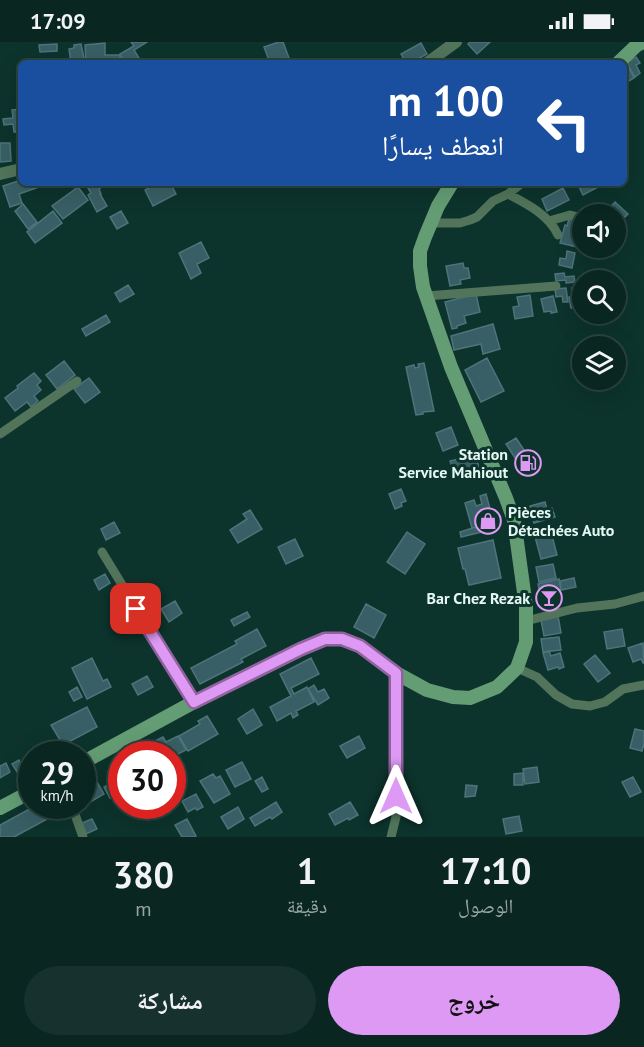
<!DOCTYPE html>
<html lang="ar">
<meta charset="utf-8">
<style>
:root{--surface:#092621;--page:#17322e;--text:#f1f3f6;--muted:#99a5a5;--line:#29433f;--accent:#dd99f4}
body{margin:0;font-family:"PT Sans","Noto Naskh Arabic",sans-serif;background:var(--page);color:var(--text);direction:rtl;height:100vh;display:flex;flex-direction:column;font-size:22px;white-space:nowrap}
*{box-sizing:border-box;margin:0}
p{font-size:20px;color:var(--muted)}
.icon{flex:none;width:33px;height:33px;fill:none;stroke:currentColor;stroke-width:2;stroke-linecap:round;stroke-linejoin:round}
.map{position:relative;height:795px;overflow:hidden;direction:ltr}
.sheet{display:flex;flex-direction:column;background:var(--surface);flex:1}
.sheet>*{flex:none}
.guide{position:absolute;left:18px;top:18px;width:609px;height:126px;border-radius:9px;box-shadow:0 6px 24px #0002,0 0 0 2px var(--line);direction:rtl;background:#1a4fa0;color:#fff;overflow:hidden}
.buttons{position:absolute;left:572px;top:162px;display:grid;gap:12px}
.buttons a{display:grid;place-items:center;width:54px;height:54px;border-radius:50%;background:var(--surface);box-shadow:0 6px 24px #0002,0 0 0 2px var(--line);font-size:30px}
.speed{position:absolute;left:18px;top:699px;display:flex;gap:12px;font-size:30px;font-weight:700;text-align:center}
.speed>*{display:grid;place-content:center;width:78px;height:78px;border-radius:50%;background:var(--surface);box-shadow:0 6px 24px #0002,0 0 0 2px var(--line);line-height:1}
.speed small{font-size:15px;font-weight:400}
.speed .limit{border:9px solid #d22;background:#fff;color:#111}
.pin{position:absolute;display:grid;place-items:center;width:51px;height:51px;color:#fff;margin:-26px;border-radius:12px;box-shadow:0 3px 9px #0006}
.me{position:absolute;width:66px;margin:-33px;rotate:0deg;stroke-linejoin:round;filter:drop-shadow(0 0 4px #0008)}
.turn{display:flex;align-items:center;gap:21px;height:126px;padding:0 24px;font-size:27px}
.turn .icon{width:78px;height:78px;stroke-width:2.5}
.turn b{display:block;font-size:42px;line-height:51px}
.eta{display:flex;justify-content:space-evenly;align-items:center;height:102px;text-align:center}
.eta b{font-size:36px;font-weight:700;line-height:42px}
.primary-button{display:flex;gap:12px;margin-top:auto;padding:12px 24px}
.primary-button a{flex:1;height:69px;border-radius:36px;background:var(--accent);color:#111;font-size:24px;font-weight:700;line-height:69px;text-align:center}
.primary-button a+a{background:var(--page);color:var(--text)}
.status{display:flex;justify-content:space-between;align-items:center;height:42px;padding:0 30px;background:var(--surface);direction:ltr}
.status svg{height:16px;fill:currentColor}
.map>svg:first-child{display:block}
.building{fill:#385f65;stroke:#4d747a;stroke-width:1.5}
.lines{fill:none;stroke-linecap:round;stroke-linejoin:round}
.minor{stroke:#51745a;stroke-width:9}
.tertiary{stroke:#51745a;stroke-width:12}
.secondary{stroke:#649d74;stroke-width:14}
.route-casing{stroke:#90639f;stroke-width:15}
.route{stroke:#dd99f4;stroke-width:10}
.labels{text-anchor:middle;stroke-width:6;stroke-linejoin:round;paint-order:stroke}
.poi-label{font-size:16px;font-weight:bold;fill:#e4f8f3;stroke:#0c332c;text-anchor:end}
</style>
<div class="status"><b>17:09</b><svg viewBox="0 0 49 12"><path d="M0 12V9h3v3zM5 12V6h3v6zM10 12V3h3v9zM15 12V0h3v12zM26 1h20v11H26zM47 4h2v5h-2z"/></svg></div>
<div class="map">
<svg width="644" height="795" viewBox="0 0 644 795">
<rect width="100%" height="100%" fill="#0c332c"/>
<path class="building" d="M131 0H147L134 8 139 16 130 21H125L120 12 134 4Z
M279 0H283L289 16 276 21H270L264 5Z
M470 0H490L477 12 468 2Z
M105 1V13H120V21H86L85 3Z
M421 1 427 12 411 21H406L401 12Z
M57 2V9L40 10 39 3Z
M81 2 85 21H71L69 7 74 6V3Z
M636 15 640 21 636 23 640 31 635 35 627 21Z
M629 26 634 36 624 42V29Z
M21 67V90H14L13 82 4 83 3 77 13 76 12 68Z
M0 101H10L11 119 0 120Z
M21 138V141H50L19 152 22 161 10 165 3 144Z
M85 141H100L102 145 99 147 101 152H100L107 164 97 170 88 153 91 151Z
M158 141H170L176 152 153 164 145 148Z
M577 141H601L602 143 583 153Z
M78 145 88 158 63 177 52 164Z
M563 146 569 158 547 169 542 157Z
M615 160 628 172 625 175 622 173 615 182V172H604Z
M23 162 37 180 28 187 15 169Z
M53 169 62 181 35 201 27 190Z
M121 169 128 181 117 187 110 175Z
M569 177 582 180V195L580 194 577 205 560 201 565 183 567 184Z
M201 200 209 216 197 222 201 231 191 237 179 211Z
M584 206H608L606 213 583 207Z
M567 209 575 211 572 226 559 223 560 216 566 217Z
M463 221 464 226H468L470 236 460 238 461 242 450 244 446 224Z
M564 231 565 235 574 234 575 240 566 241V238L556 239 555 232Z
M128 243 134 252 120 260 115 251Z
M577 243H582V265L571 266 569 255 573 254 572 246H577Z
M566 246 568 260H563L562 254 556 255 555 247Z
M476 252 480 270 464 274 466 281 457 284V286L452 287 445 260Z
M530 253 533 274 515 277 513 265 519 264 517 255Z
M553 254 557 270 551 271V269L544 270 541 257Z
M106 273 110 280 86 294 82 287Z
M493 282 500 307 483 312 481 302 454 308 451 294Z
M487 316 504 349 481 360 465 328Z
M64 319 75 333 57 347 46 333Z
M424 321 434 369 423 370V372L416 373 406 325 414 323 415 326 419 325 418 322Z
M34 331 41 339 37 343 41 348 34 354 38 359 31 365 27 360 15 369 5 356 18 346 17 344Z
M89 336 100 350 85 361 74 347Z
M451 385 458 403 443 409 436 391Z
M516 396 536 426 526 433 506 402Z
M476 413 481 436 471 438 469 430 464 432 462 424 452 426 450 419Z
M401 447 406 459 401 461 402 464 395 467 389 452Z
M486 452 496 489 488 492 485 482 472 486 465 461 474 458 476 464 482 462 480 454Z
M545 460 547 467 552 466 555 475 534 481 530 464Z
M250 468 262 487 238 501 230 488 247 477 243 472Z
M114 480 120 491 106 498 101 487Z
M482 483V490L461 495 460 490Z
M550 486 557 513 541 517 534 491Z
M407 490 425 502 405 532 387 520Z
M295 497 303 514 286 522 278 505Z
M493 498 501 536 469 543 465 527H463L458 506Z
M553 522 556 536 539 540 536 525Z
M105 532 110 541 99 548 94 538Z
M574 536 576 545 561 548 560 539Z
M559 537 561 548 556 550 559 563 543 567 538 542Z
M175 559 182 571 169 580 161 567Z
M366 562 386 573 374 596 354 585Z
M247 570 250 575 234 584 231 578Z
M558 574 561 591 544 594 541 578Z
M257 587 266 604 241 617 243 620 200 642 191 626 237 602 235 599Z
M622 587 625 604 607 607 604 590Z
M559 595 561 608 543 610 541 597Z
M643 601 644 621H643L641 617 633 620 628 606Z
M549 609 551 614 560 611 564 625 559 627 558 625 548 628 543 611Z
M595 613 610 631 598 640 584 622Z
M92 616 103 639 107 637 111 645 87 657 72 626Z
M311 616 319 632 291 646 294 652 307 645 314 660 296 669 298 673 293 676 291 671 277 679 270 665 291 654 280 632Z
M147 634 153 645 138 653 132 642Z
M314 643 318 650 324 647 329 656 318 663 308 647Z
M77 645 82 655 74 659 69 650Z
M87 665 97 685 63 703 51 683Z
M253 667 262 683 247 692 238 677Z
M207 674 218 692 188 709 179 694 200 682 198 679Z
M635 687 644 689V702L642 709 630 706Z
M178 694 186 708 172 715V712H145L149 711 145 704 163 695 166 700Z
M359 694 365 706 347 716 340 704Z
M19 718 25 729 19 733 12 722Z
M242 720 251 737 235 745 226 728Z
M6 721 10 730 0 736V724Z
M537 725 539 740 525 742 523 727Z
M523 731V743H514V732Z
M213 732 216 736 220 734 230 752 214 761 200 739Z
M94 735 104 752 80 766 79 764H82V742Z
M262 735 268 747 262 750 255 739Z
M633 735 641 750 630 755 622 740Z
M122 736V750L110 756 104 745Z
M466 743 477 744 475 754 465 755Z
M196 752 203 765 197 768 195 766 188 770 182 759Z
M276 760 282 770 272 777 270 775 255 784 250 776Z
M350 760 358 773 349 778 348 776 335 783 329 772Z
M35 764H71L14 795H0V783Z
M238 765 244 777 228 787 221 775Z
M519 774 522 789 506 792 503 777Z
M92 777 97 787 86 792 82 781Z
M187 777 196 794 193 795H182L175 783Z"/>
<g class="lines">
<path class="minor" d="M508 152 522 141
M549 179 570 173 582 176
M431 181H460L470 178 477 175 493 159 508 152C527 162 549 173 558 193
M426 254 556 244
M0 392 77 339
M102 510 194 660
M526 579 577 566 615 562 644 554
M517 626 537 635 556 653 572 662 590 664 605 660 623 647 644 643
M72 764 83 795
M391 795 396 775V631"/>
<path class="tertiary" d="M427 21 456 0
M0 132 21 127"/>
<path class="secondary" d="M618 21 637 3 644 0
M82 721 194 660 301 607 325 597H342L360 604 396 631 427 648 453 655 470 656 497 645 517 626 526 600V565L514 478 506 456 451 325 423 245 420 224V209L425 195 438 164 452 141
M0 766 32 749"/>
</g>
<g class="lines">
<g class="route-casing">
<path id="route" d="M136 567 194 660 301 607 325 597H342L360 604 396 631V754"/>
</g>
<use href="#route" class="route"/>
</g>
<defs>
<g id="fuel-ring" transform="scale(1.35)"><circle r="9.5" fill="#0c332c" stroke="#dd99f4" stroke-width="1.5"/><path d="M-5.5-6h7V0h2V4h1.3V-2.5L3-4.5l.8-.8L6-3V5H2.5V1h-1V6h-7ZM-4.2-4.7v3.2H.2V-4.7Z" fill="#dd99f4"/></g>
<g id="shop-ring" transform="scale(1.35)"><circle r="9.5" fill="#0c332c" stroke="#dd99f4" stroke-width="1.5"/><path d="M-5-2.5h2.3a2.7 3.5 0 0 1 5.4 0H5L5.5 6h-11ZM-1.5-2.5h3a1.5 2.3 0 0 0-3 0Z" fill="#dd99f4"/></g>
<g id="bar-ring" transform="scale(1.35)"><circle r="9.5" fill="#0c332c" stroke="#dd99f4" stroke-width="1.5"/><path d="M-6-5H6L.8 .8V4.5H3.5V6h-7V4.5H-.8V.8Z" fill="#dd99f4"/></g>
</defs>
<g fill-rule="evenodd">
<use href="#fuel-ring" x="528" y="421"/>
<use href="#shop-ring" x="488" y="479"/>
<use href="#bar-ring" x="549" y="556"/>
</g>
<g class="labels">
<g class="poi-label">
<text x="508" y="418">Station<tspan x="508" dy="18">Service Mahiout</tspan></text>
<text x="508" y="476" text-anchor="start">Pièces<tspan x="508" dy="18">Détachées Auto</tspan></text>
<text x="530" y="562">Bar Chez Rezak</text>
</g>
</g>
</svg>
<div class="buttons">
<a><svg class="icon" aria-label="sound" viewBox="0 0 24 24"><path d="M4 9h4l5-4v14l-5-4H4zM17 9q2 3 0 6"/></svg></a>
<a><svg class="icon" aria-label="search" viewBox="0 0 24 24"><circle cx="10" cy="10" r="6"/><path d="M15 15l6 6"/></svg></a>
<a><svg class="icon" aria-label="layers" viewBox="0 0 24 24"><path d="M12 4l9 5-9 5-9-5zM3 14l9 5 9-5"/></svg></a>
</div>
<div class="speed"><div>29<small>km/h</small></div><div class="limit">30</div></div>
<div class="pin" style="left:136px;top:567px;background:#d93025"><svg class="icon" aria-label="arrive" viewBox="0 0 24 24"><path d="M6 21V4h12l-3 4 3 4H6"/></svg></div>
<svg class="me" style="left:396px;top:754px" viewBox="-20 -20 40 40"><path d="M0-17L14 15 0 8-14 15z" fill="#dd99f4" stroke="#fff" stroke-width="4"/></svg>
<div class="guide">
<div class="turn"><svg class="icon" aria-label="left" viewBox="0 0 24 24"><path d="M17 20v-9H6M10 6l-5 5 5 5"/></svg><div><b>100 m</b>انعطف يسارًا</div></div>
</div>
</div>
<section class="sheet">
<div class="eta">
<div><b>17:10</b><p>الوصول</p></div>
<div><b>1</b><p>دقيقة</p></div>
<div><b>380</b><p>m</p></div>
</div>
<div class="primary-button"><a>خروج</a><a>مشاركة</a></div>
</section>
